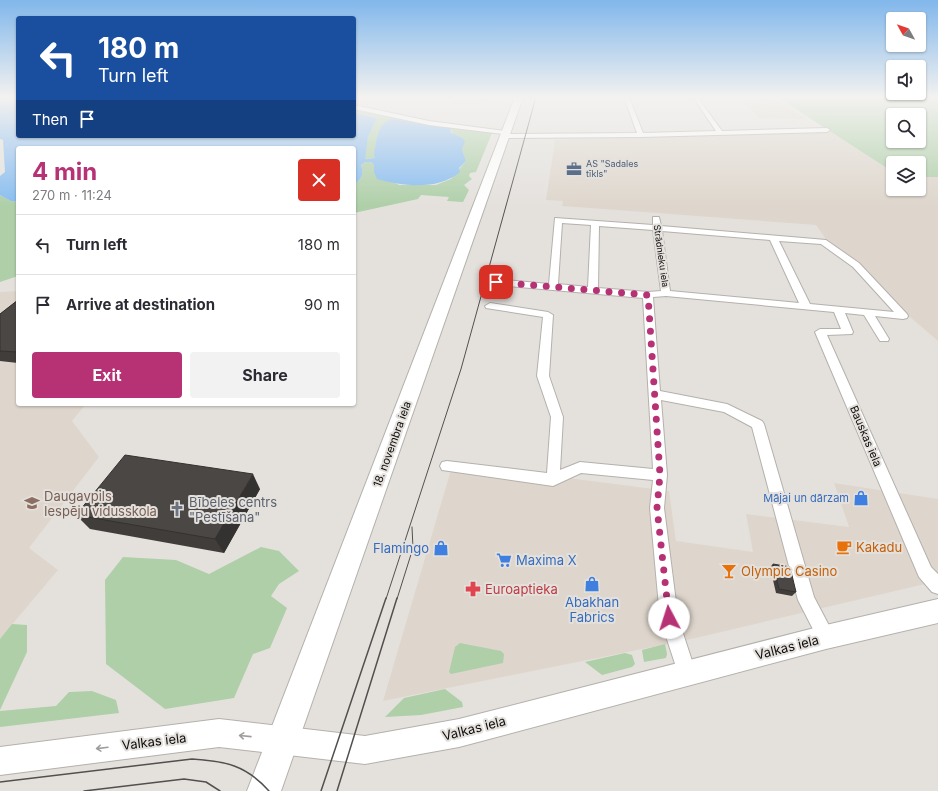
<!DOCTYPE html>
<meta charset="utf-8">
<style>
:root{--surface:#fff;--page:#f2f2f3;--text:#2b2b33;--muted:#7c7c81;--line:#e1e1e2;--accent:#b73175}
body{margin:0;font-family:Inter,sans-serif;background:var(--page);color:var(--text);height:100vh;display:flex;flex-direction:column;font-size:15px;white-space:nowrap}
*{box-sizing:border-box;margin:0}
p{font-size:13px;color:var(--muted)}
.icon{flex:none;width:22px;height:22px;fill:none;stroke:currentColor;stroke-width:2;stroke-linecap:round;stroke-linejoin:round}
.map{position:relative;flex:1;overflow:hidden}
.drawer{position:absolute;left:16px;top:146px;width:340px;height:260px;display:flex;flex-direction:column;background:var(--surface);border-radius:4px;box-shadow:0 1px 3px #0004}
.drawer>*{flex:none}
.banner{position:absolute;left:16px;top:16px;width:340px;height:122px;border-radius:4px;box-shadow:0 1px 3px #0004;background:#1a4fa0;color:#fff;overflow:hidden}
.needle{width:26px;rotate:310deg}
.buttons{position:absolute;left:886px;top:12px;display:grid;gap:8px}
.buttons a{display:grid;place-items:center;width:40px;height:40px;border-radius:4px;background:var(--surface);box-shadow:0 1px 3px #0004;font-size:20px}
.pin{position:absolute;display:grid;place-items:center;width:34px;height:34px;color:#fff;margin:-17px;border-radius:8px;box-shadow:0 2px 6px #0006}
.me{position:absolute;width:44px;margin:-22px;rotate:355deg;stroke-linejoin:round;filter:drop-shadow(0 0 3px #0008)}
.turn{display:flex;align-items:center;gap:14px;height:84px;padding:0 16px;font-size:18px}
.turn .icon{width:52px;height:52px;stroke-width:2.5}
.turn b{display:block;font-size:28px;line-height:34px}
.then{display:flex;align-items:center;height:38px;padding:0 16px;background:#0003;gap:8px;font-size:15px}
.round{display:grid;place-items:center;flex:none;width:42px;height:42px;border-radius:4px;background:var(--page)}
.head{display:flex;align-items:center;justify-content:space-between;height:68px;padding:0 16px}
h1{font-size:24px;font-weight:700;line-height:30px;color:var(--accent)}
.action{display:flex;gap:8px;margin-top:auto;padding:8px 16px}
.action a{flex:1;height:46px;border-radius:4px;background:var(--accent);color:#fff;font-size:16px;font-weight:700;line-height:46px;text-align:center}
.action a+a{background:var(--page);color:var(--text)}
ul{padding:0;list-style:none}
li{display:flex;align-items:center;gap:12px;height:60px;padding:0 16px;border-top:1px solid var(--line)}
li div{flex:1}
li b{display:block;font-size:15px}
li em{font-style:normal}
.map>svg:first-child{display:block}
.built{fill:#ded6cc}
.green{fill:#aecfa8;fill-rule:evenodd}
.water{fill:#87bcf0}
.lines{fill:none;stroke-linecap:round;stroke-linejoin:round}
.street-casing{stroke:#b4b1ad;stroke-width:2}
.secondary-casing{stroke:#b4b1ad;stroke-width:2}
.primary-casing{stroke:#b4b1ad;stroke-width:2}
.street{fill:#fff;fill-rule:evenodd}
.secondary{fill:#fff;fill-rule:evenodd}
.primary{fill:#fff;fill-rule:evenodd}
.tram-far1{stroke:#52504e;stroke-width:1}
.tram{stroke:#52504e;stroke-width:1.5}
.wall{fill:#403d3b}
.shaded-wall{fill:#343230}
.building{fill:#4b4745;stroke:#343230}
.oneway{stroke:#9e9e9d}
.route{stroke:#b73175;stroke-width:7;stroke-dasharray:0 12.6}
.labels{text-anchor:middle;stroke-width:4;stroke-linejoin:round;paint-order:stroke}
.far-service-label{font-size:9px;fill:#4e5e75;stroke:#e4e1dd;text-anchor:start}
.far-street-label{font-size:9px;fill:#0d0c0b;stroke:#e4e1dd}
.street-label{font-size:11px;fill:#0d0c0b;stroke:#e4e1dd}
.shop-label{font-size:11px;fill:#366cbe;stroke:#e4e1dd;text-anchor:end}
.near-education-label{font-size:13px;fill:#785e54;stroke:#e4e1dd;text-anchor:start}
.near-worship-label{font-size:13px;fill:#5b616d;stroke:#e4e1dd;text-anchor:start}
.near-food-label{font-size:13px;fill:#c56008;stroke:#e4e1dd;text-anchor:start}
.near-shop-label{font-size:13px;fill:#366cbe;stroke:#e4e1dd;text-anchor:end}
.near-health-label{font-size:13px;fill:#be3a42;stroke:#e4e1dd;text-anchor:start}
.near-street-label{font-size:13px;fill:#0d0c0b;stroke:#e4e1dd}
</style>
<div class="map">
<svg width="938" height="791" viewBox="0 0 938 791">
<rect width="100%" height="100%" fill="#e4e1dd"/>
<path class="built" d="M457 97H490L486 105 452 104Z
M739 97H772L807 119 759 118Z
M829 131 893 172V189H919V177H938V341L837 255 816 225 562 206 563 201 546 200 555 140Z
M18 291V404H86L72 421 99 457 29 548 58 570 0 639V292Z
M453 463 669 491 676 541 753 552 746 514 849 527 834 483 938 499V581L687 640 383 701Z"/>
<path class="green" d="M777 97H938V177H919V163H893V172ZM893 115H919V141H893Z
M354 110 428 124 492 133 476 172 470 173 469 176 472 179 464 185 469 190 463 202 447 201 449 197 421 195 418 199 354 213V185C362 178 364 175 361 165L365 162H371L374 165V172L399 185H436L451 179 466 161 462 149 461 137 453 135 450 129 393 119 375 158 364 159 368 137 377 118 354 113Z
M0 195 11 201 18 202V214L16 215 18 216V276L0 282Z
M261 547 279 551 299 571 279 584 271 596 287 608 270 648 253 654 234 698 165 709 106 664 105 580 123 557 176 560 209 574Z
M12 624 27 625V652L0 710V639Z
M460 643 501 651 504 654 503 663 451 674 449 672 455 647Z
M665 644 667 654 666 658 644 662 642 650Z
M625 653 632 655 635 664 632 667 602 675 585 662Z
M445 689 462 702 463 707 421 715 385 717 404 698Z
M92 691 116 700 119 713 0 727V711L56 706 69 692Z"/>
<path class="water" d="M0 97H18V136H354V113L377 118 368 137 365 159 375 158 374 154C377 141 377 122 393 119L450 128 451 133 461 137 465 141 462 149 466 161 459 168 460 172C437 191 404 186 377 179L374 172V165L371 162H365L361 165C364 175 362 178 354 185V148H18V202L11 201 0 195V176L5 172 3 140 0 139Z"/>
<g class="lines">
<g class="street-casing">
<path id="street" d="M624 97H629L643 133 716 131 693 97H697L722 131 827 128 830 130 827 132 641 137 504 138 501 136 503 134 429 125 354 109V105L429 121 505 131 508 133 507 134 637 133Z
M653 217H659L661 226 826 240 859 263 907 314 908 316 907 318 903 319 875 316 889 339 888 341H880L864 315 845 313 853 332 852 334 827 335 931 567 938 574V594L932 592 919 577 815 332 820 329H841L834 312 666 296 653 297 660 391 727 404 762 421 764 424 814 597 835 637 832 643 826 646 820 643 798 600 752 427 724 412 661 400 667 475 664 508 678 618 696 673 693 679 687 682 681 679 678 673 660 618 650 508 653 480 581 473 553 486 442 470 440 466 442 462 447 461 547 473 551 417 537 376 543 317 486 308 485 306 490 303 548 312 553 315 549 376 563 417 560 470 580 462 653 469 643 298 496 285 491 282 496 279 549 284 555 218 653 225ZM562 223 591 225 588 287 558 284ZM599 226 653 230 661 291 648 292 598 288ZM662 231 770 240 799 303 670 291ZM779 241 821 244 853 267 894 312 810 304Z"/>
</g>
<g class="secondary-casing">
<path id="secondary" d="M938 599V623L826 649 459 747 365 764 219 747 0 775V747L219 719 365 736 459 719 826 625Z"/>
</g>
<g class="primary-casing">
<path id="primary" d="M515 97H523L281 791H247Z"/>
</g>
<use href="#street" class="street"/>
<use href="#secondary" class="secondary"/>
<use href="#primary" class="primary"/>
<path class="tram-far1" d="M386 599 461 369 536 97
M397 599 413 548 412 527"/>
<path class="tram" d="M0 782 192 759C225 761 246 765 269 791
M84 791 184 779 206 782 220 791
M321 791 386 598
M337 791 397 598"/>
</g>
<path class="wall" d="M18 300V363L0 361V314Z
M260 489 224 553 90 529 76 515Z
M773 564 796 592 792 596 776 593 770 567Z"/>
<path class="shaded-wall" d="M253 474 260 489 224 553 215 539Z"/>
<path class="building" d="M18 300V352L0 351V314Z
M125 455 253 474 215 539 76 515Z
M773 564 790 567 796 592 779 589Z"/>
<defs><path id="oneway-shaft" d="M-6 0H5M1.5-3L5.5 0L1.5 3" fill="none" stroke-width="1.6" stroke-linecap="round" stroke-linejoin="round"/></defs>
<g class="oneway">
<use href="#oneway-shaft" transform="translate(245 736) rotate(-174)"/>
<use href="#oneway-shaft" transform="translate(102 748) rotate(173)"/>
</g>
<linearGradient id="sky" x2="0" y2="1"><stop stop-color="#81b7eb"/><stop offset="0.47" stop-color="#f3f2f0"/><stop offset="1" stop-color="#f3f2f0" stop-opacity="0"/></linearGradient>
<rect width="938" height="207" fill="url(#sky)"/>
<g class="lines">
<path class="route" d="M496 282 648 295 660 475 657 508 669 618"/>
</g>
<defs>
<g id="office-bare" transform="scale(1.2)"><path d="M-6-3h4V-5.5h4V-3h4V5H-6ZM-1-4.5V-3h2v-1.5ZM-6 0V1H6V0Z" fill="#5c6f8a" stroke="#e4e1dd" stroke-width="2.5" paint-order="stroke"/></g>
<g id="shop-bare" transform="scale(1.2)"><path d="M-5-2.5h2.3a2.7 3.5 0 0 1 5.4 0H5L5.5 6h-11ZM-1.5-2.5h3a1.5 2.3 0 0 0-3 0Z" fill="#3f7fe0" stroke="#e4e1dd" stroke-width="2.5" paint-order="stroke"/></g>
<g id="school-bare" transform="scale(1.2)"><path d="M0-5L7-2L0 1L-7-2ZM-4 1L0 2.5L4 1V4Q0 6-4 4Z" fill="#8d6e63" stroke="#e4e1dd" stroke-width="2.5" paint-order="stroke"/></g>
<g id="church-bare" transform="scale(1.2)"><path d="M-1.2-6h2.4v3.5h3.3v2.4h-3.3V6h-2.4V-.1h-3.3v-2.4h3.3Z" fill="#6b7280" stroke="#e4e1dd" stroke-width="2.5" paint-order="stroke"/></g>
<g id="cafe-bare" transform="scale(1.2)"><path d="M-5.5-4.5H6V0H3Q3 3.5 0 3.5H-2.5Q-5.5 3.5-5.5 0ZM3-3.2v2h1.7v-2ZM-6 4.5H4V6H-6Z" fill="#e8710a" stroke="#e4e1dd" stroke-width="2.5" paint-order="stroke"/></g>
<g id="supermarket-bare" transform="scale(1.2)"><path d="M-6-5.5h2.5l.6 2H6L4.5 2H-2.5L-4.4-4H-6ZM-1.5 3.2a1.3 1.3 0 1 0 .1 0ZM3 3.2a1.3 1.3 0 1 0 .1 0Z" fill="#3f7fe0" stroke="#e4e1dd" stroke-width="2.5" paint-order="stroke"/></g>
<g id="bar-bare" transform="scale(1.2)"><path d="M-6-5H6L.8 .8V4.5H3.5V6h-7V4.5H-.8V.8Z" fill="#e8710a" stroke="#e4e1dd" stroke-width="2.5" paint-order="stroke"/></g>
<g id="pharmacy-bare" transform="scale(1.2)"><path d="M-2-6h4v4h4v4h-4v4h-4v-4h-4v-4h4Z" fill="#e0444e" stroke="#e4e1dd" stroke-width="2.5" paint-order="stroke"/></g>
</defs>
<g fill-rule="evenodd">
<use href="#office-bare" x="574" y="169"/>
<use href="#shop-bare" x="861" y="498"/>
<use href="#school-bare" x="32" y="503"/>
<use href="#church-bare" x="177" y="509"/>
<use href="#cafe-bare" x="844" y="547"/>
<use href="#shop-bare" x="441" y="548"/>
<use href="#supermarket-bare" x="504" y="560"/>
<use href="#bar-bare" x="729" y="571"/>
<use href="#shop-bare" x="592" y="584"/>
<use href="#pharmacy-bare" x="473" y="589"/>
</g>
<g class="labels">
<g class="far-service-label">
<text x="586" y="167">AS "Sadales<tspan x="586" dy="10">tīkls"</tspan></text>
</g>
<g class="far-street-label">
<text transform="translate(661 256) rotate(82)" y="3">Strādnieku iela</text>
</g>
<g class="street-label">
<text transform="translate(866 436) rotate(67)" y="4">Bauskas iela</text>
<text transform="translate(392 444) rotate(-70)" y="4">18. novembra iela</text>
</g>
<g class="shop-label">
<text x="849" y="502">Mājai un dārzam</text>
</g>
<g class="near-education-label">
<text x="44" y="501">Daugavpils<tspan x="44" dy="15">Iespēju vidusskola</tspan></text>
</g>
<g class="near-worship-label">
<text x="189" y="507">Bībeles centrs<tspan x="189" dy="15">"Pestīšana"</tspan></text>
</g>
<g class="near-food-label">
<text x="856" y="552">Kakadu</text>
<text x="741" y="576">Olympic Casino</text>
</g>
<g class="near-shop-label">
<text x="429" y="553">Flamingo</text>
<text x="516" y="565" text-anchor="start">Maxima X</text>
<text x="592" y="607" text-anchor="middle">Abakhan<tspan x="592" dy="15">Fabrics</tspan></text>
</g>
<g class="near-health-label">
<text x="485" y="594">Euroaptieka</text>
</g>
<g class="near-street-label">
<text transform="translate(787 647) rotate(-14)" y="5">Valkas iela</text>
<text transform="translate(474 728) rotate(-14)" y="5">Valkas iela</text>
<text transform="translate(154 741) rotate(-7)" y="5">Valkas iela</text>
</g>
</g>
</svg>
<div class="buttons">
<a><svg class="needle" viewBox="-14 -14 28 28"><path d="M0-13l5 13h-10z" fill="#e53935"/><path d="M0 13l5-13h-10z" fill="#7c7c81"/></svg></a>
<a><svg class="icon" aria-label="sound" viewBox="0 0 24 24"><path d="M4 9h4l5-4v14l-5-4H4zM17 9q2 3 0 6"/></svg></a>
<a><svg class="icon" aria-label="search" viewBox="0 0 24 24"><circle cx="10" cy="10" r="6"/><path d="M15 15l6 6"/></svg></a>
<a><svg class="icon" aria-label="layers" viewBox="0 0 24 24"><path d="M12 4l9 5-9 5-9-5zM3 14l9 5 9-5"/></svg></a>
</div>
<div class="pin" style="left:496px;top:282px;background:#d93025"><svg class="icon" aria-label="arrive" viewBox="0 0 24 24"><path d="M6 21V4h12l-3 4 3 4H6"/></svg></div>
<svg class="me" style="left:669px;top:618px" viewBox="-20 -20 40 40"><circle r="19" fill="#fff"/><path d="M0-13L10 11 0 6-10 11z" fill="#b73175"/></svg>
<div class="banner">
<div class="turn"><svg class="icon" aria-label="left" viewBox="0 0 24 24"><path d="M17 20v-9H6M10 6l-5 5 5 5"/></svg><div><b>180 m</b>Turn left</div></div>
<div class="then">Then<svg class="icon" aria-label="arrive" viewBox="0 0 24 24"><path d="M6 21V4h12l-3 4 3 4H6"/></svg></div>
</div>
<section class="drawer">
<div class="head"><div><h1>4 min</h1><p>270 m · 11:24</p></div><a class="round" style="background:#d93025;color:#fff"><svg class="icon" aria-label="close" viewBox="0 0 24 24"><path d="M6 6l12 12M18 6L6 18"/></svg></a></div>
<ul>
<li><svg class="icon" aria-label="left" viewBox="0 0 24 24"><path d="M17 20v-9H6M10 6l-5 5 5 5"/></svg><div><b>Turn left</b></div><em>180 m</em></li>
<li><svg class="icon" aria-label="arrive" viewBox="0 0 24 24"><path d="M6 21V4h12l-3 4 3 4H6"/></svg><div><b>Arrive at destination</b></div><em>90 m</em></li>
</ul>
<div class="action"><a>Exit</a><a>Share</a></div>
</section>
</div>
